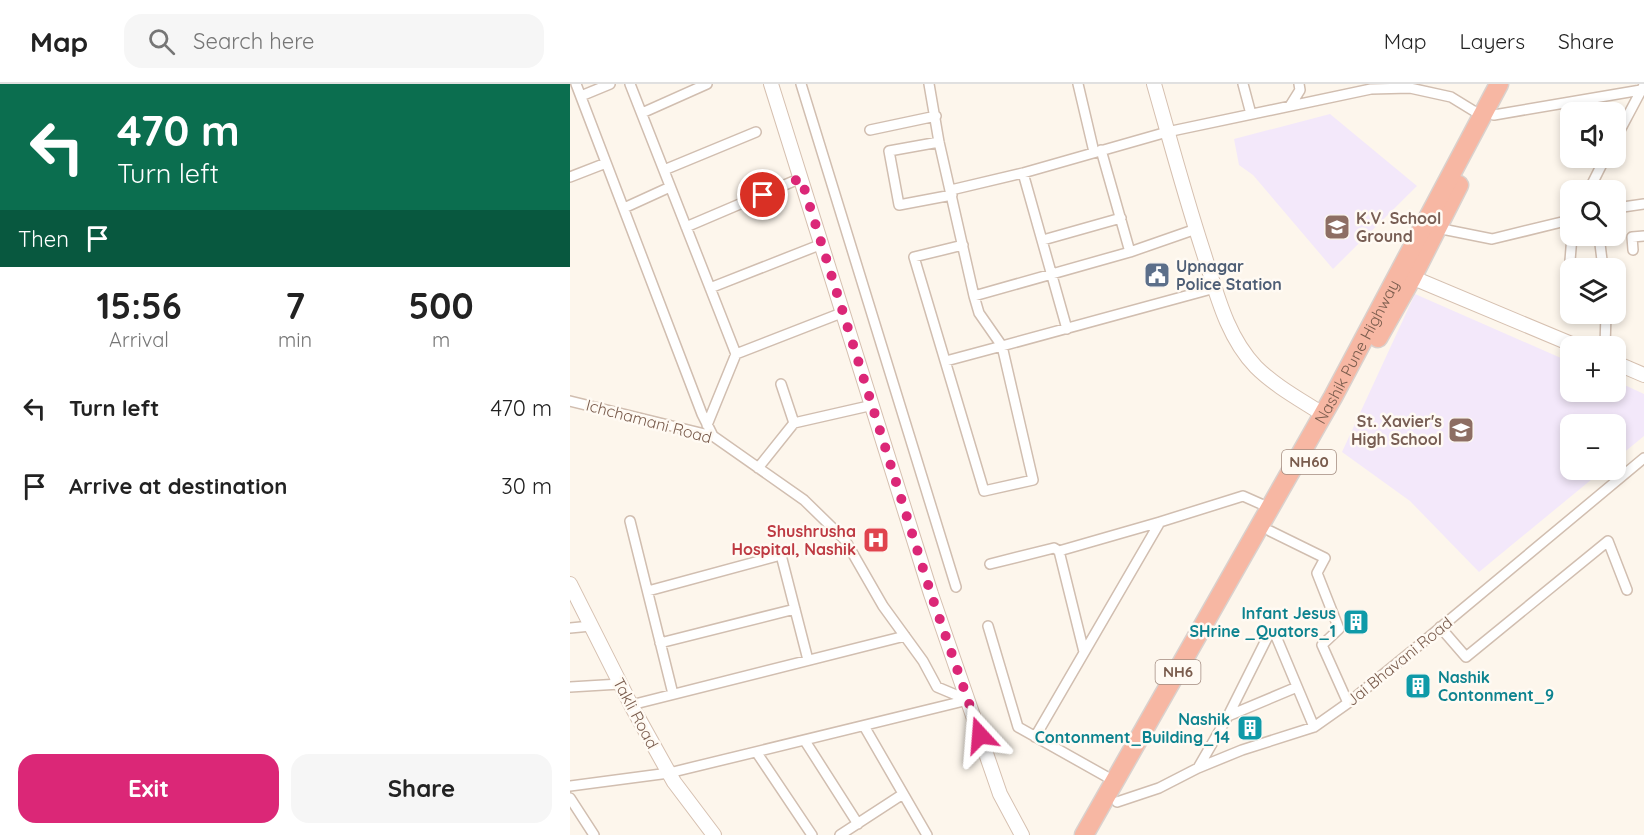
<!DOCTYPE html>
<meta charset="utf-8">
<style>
:root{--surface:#fff;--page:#f6f6f6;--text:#222;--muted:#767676;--line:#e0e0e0;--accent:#db2777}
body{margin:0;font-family:Quicksand,sans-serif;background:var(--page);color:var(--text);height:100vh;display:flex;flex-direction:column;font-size:22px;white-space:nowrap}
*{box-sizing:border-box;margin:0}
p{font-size:20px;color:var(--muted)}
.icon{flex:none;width:33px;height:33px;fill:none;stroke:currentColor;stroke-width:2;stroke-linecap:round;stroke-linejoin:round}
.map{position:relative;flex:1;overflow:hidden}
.drawer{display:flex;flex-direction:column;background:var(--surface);width:570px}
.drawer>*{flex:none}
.guide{background:#0b6e4f;color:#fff;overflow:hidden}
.buttons{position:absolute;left:990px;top:18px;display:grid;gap:12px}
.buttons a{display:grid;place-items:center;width:66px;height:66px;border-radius:12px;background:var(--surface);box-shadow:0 3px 9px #0003;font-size:30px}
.pin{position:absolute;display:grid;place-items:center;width:51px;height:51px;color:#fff;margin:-26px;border:3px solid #fff;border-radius:50%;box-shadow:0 2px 6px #0007}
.me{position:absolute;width:66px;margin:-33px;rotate:341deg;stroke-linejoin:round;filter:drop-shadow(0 0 4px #0008)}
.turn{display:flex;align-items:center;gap:21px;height:126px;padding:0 18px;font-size:27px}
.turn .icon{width:78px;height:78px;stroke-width:2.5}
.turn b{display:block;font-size:42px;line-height:51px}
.then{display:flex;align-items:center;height:57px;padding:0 18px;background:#0003;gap:12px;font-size:22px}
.eta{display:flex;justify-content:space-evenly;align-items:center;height:102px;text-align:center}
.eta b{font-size:36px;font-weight:700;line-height:42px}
.action{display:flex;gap:12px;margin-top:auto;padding:12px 18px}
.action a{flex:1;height:69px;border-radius:18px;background:var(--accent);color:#fff;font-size:24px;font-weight:700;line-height:69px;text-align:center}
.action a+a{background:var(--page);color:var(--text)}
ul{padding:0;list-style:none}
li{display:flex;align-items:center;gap:18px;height:78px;padding:0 18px}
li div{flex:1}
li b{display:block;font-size:22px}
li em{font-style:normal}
header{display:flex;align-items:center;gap:36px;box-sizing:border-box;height:84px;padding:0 30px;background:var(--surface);border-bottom:2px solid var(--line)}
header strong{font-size:28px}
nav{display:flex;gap:33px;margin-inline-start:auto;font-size:21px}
.search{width:420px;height:54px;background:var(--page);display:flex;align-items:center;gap:15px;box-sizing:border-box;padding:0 21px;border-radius:18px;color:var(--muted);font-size:22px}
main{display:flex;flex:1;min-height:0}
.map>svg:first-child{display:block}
.education{fill:#f3e8fa}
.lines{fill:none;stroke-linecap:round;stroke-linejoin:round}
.street-casing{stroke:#d1beb0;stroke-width:12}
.secondary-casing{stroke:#d6c0b0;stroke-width:16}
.highway-casing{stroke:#dad1cd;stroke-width:21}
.street{stroke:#fff;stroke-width:9}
.secondary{stroke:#fff;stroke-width:14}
.highway{stroke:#f7b7a3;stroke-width:18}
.route{stroke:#db2777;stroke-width:10;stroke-dasharray:0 18}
.labels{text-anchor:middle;stroke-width:5;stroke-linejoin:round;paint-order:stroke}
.shield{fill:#fffaf3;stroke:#a28b7f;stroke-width:1.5}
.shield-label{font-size:15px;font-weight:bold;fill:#7a5c4d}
.education-label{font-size:16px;font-weight:bold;fill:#785e54;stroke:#fffaf3;text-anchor:start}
.service-label{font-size:16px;font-weight:bold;fill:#4e5e75;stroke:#fffaf3;text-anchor:start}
.street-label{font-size:16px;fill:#7a5c4d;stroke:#fffaf3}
.health-label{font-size:16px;font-weight:bold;fill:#be3a42;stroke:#fffaf3;text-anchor:end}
.culture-label{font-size:16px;font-weight:bold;fill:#0d838f;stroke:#fffaf3;text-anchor:end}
</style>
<header>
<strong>Map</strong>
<div class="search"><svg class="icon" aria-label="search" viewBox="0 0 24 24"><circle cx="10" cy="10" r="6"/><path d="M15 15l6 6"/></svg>Search here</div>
<nav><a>Map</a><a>Layers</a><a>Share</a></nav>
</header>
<main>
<section class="drawer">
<div class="guide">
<div class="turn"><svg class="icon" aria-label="left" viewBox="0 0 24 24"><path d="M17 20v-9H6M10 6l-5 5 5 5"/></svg><div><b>470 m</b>Turn left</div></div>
<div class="then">Then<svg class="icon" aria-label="arrive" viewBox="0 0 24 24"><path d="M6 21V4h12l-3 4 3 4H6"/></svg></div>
</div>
<div class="eta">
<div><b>15:56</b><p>Arrival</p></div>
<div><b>7</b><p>min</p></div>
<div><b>500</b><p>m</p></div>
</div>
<ul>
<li><svg class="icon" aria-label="left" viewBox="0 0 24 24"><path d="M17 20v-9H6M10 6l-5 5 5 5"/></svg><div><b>Turn left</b></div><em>470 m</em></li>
<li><svg class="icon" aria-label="arrive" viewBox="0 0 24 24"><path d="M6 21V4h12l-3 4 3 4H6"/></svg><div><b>Arrive at destination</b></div><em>30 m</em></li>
</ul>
<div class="action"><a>Exit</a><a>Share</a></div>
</section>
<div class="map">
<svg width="1074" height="751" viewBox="0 0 1074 751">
<rect width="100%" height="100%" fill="#fdf6ec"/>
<path class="education" d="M760 30 847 102 763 185 683 91 669 81 664 55Z
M845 210 1000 278V308H1046V297L1074 310V352L1046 375V340H1000V386H1033L909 488 840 417 772 368Z"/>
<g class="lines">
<g class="street-casing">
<path id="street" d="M6 0 132 330 143 352
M60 0 166 270 274 228
M231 0 386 503
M359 0 369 58 404 212 409 229 432 262 645 204
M508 0 524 68
M673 0 681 30
M11 12 40 0
M720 22 730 6 729 0
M72 29 137 0
M924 31 1071 6
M300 46 366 32
M1046 54 1074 1
M369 58 319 67 329 121 382 111
M531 66 560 168
M94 86 186 48
M453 89 497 245
M0 93 36 79
M381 106 453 89 597 48 801 5 840 4 881 13 912 32
M1019 106 1035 74
M54 124 100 103
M1046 124 1074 120
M116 143 231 94
M867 144 922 155 1000 136
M1029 152 1033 184
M473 156 551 134
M1063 166 1062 153 1074 152
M998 201 1002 152
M140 204 252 160
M404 212 560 168 626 145
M1035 262 1036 230
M376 277 432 262 463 396 414 407 344 173 393 161
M211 300 224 339
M0 317 143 352 234 416 275 456 313 522 353 577 367 603 398 616
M137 341 166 270
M188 384 224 339 303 321
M60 437 103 610
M700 447 755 474 747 489 769 545 752 561 778 619
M420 480 484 464 489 467
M78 507 211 471 238 576
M418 542 448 643 546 698
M870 543 896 573 1038 457 1057 506
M0 544 21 542
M90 559 225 525
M514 568 489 467 590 438
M0 603 50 600
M61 621 335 552
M658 632 699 550H705L744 643
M294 642 357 751
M465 653 590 438 673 412 700 424
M235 657 288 740
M187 669 242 751
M628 684 658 632 727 603
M0 702 99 689 398 616
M0 714 24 751
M547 718 589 704 628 684 672 666 744 643 778 619 853 558 1074 374
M270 751 333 710"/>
</g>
<g class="secondary-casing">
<path id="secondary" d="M201 0 361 510 430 710 452 751
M584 0C600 56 615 112 633 167 646 207 656 252 686 283 705 302 731 316 754 331
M834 190 1006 262
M1046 279 1074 291
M0 500 61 621 104 698 144 751"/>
</g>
<g class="highway-casing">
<g id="highway">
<path d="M808 254 842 194 889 101"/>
<path id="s1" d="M514 751 763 313 929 0"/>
</g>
</g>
<use href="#street" class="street"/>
<use href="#secondary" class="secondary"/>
<use href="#highway" class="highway"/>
</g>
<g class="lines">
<path class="route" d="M193 111 231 94 361 510 410 651"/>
</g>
<defs>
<g id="school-square" transform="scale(1.35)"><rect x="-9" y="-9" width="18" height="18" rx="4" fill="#8d6e63" stroke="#fffaf3"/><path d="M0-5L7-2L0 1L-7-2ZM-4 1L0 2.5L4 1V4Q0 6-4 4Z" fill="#fff"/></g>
<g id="civic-square" transform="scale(1.35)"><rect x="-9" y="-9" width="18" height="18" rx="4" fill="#5c6f8a" stroke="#fffaf3"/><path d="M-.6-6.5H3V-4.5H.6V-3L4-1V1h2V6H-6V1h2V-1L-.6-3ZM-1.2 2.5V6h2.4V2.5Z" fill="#fff"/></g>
<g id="hospital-square" transform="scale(1.35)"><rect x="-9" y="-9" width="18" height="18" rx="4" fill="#e0444e" stroke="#fffaf3"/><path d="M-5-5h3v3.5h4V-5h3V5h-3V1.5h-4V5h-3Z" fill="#fff"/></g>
<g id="building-square" transform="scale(1.35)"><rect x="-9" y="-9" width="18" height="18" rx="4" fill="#0f9aa8" stroke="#fffaf3"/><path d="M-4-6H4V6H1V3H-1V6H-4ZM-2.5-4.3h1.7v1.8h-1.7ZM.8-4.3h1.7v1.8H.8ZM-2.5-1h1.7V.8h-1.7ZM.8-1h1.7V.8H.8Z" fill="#fff"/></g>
</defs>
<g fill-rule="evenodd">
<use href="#school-square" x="767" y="143"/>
<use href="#civic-square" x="587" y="191"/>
<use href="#school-square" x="891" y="346"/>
<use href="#hospital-square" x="306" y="456"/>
<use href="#building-square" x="786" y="538"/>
<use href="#building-square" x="848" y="602"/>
<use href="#building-square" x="680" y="644"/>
</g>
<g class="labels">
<g class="shield">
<rect x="712" y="366" width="54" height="24" rx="4.5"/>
<rect x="585.5" y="576" width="45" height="24" rx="4.5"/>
</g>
<g class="shield-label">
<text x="739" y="383">NH60</text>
<text x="608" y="593">NH6</text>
</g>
<g class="education-label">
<text x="786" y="140">K.V. School<tspan x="786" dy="18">Ground</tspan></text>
<text x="872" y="343" text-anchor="end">St. Xavier's<tspan x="872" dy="18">High School</tspan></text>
</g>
<g class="service-label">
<text x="606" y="188">Upnagar<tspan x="606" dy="18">Police Station</tspan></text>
</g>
<g class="street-label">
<text dy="6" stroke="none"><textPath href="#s1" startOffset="555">Nashik Pune Highway</textPath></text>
<text transform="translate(79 337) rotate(15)" y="6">Ichchamani Road</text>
<text transform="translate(829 577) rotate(-39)" y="6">Jai Bhavani Road</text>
<text transform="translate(66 629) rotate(62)" y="6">Takli Road</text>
</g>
<g class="health-label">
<text x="286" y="453">Shushrusha<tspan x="286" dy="18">Hospital, Nashik</tspan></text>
</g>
<g class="culture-label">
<text x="766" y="535">Infant Jesus<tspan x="766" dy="18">SHrine _Quators_1</tspan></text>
<text x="868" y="599" text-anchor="start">Nashik<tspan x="868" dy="18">Contonment_9</tspan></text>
<text x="660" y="641">Nashik<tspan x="660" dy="18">Contonment_Building_14</tspan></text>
</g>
</g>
</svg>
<div class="buttons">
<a><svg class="icon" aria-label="sound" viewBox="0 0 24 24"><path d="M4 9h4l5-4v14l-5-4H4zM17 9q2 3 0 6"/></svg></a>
<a><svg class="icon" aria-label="search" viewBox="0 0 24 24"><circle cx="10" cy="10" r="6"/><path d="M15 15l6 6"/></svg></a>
<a><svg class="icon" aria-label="layers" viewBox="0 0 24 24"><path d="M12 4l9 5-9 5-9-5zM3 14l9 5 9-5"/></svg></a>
<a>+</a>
<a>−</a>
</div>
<div class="pin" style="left:193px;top:111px;background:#d93025"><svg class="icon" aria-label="arrive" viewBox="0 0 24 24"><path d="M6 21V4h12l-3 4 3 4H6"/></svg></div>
<svg class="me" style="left:410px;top:651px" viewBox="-20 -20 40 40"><path d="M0-17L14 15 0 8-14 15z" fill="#db2777" stroke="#fff" stroke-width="4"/></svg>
</div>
</main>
